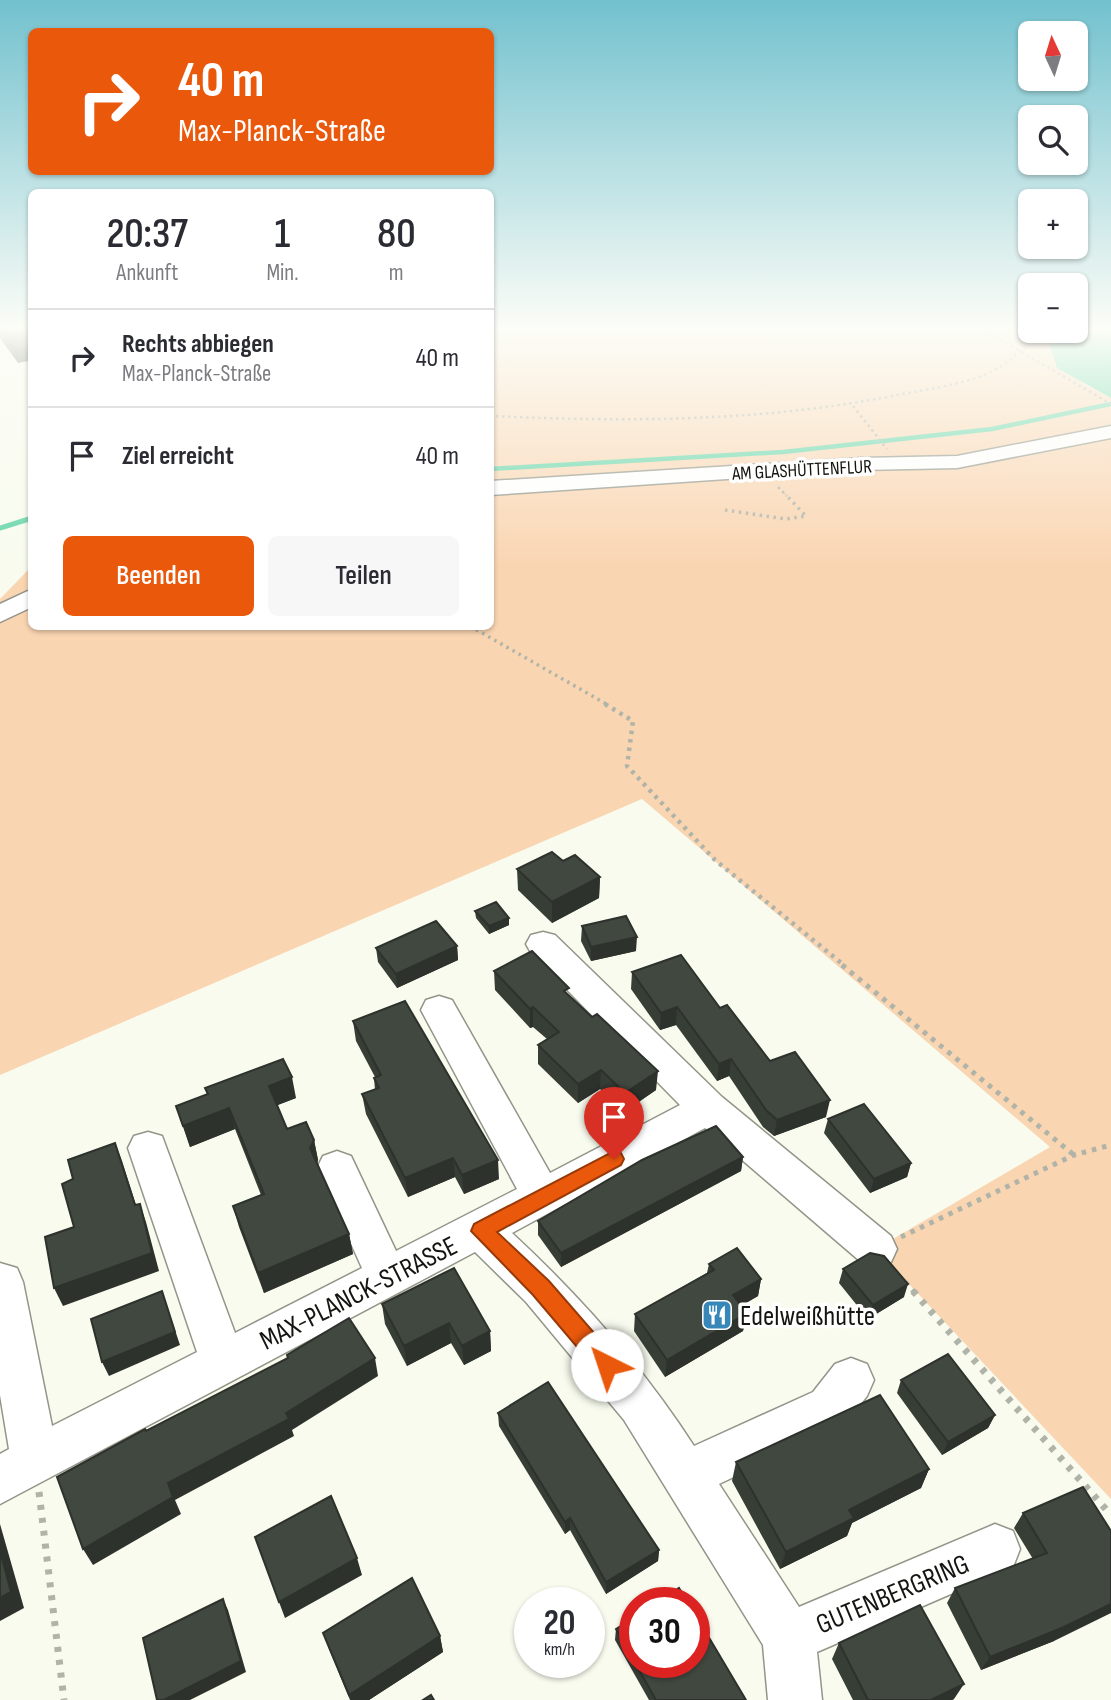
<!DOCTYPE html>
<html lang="de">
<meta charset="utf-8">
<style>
:root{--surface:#fff;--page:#f7f7f7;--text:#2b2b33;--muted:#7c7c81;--line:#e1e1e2;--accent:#ea580c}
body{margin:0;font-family:"Sofia Sans Condensed",sans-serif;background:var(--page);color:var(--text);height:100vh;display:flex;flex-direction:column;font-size:26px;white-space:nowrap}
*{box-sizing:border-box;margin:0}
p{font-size:23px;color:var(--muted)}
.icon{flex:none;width:38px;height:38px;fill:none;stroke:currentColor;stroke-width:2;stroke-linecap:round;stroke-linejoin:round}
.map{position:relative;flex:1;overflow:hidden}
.sheet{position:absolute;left:28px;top:189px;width:466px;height:441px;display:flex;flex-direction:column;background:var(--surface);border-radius:10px;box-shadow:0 2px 5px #0004}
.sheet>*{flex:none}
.hud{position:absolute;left:28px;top:28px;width:466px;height:147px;border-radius:10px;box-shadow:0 2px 5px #0004;background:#ea580c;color:#fff;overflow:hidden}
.needle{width:46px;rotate:356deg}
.controls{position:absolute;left:1018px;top:21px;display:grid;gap:14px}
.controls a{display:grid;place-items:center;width:70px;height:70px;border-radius:10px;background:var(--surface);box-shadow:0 2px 5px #0004;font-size:35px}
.speed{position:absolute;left:514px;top:1587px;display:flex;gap:14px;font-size:35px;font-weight:700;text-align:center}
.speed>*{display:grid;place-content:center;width:91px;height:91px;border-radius:50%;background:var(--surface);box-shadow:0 2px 5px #0004;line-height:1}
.speed small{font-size:18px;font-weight:400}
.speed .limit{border:10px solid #d22;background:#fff;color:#111}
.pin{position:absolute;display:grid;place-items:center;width:60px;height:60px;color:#fff;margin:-72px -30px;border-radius:50% 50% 50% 0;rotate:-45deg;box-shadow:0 0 7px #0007}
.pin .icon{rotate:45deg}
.me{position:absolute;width:77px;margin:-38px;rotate:319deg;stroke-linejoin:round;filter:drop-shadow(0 0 5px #0008)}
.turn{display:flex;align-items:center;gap:24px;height:147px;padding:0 35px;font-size:32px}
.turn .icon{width:91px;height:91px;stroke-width:2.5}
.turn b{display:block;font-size:49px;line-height:60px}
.eta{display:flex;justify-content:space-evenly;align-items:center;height:119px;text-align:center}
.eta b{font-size:42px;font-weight:600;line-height:49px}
.primary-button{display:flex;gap:14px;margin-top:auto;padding:14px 35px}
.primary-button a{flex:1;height:80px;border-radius:10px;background:var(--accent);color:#fff;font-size:28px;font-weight:600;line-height:80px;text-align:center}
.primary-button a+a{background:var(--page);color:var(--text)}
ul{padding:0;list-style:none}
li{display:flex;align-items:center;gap:21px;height:98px;padding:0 35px;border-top:2px solid var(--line)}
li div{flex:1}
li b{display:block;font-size:26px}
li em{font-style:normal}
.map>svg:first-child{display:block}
.green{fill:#fad5b2}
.water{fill:#62d4a7}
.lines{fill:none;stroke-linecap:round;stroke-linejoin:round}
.stream-far1{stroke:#62d4a7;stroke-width:4.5}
.stream{stroke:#62d4a7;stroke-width:5}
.minor-casing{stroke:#939589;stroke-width:3}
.path-far4{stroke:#b0b3a8;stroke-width:2.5;stroke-dasharray:2.5 3.5;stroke-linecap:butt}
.path-far3{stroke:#b0b3a8;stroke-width:3.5;stroke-dasharray:2.5 4.5;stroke-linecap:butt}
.path-far2{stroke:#b0b3a8;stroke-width:4.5;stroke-dasharray:3.5 5;stroke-linecap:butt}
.path-far1{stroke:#b0b3a8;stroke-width:5;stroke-dasharray:4.5 6;stroke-linecap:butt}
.path{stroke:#b0b3a8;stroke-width:7;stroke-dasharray:5 8;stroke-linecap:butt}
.minor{fill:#fff;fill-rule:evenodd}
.wall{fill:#373e36}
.shaded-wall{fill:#2d322c}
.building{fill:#40483f;stroke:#2d322c;stroke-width:2}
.route{fill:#ea580c;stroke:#983908;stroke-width:2}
.labels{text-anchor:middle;stroke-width:7;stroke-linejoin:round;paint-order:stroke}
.far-street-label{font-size:19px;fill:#141510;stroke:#fff}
.near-street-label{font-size:28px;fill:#141510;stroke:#fff}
.near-poi-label{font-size:28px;fill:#141510;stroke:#fff;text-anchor:start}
</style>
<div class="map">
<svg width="1111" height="1700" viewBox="0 0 1111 1700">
<rect width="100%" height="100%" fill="#f8fbee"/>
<path class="green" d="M490 328H1031V331L1111 328 1073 335 1082 383 1111 398V1499L876 1249 1050 1147 642 799 0 1075V599L31 567 32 626H490Z"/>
<path class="water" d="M1111 330V398L1057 368 1050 345 1073 335Z"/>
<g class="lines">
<path class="stream-far1" d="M490 469 783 452 992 429 1111 404"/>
<path class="stream" d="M0 528 32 518"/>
<g class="minor-casing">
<path id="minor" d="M1111 426V438L957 468 861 470 490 495V481L861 458 957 456Z
M32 589V607L0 622V604Z
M543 932 555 935 722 1097 891 1236 897 1249 891 1262 876 1268 861 1262 705 1128 512 1233C581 1297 643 1367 694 1446L813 1392 835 1364 851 1358 867 1364 874 1380 867 1396 845 1424 719 1484 799 1607 995 1524 1013 1531 1020 1549 1013 1567 817 1652 822 1700H768L763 1645 624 1420 526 1302 475 1252 0 1504V1454L9 1449 0 1395V1263L17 1268 23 1282 52 1426 197 1352 128 1148 134 1136 148 1132 162 1136 235 1333 362 1268 317 1168 323 1156 337 1151 351 1156 396 1251 517 1189 421 1010 426 1000 439 996 452 1000 550 1173 680 1105 531 953 526 944 531 935Z"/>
</g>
<path class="path-far4" d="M980 328 1111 404
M490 333 494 328
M853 406 887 449
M490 416C626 422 763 422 897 395 928 389 961 385 989 373 1011 363 1025 344 1044 331
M778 487 787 496"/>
<path class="path-far3" d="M725 510 786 519 806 516 785 494
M470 626 608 705"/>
<path class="path-far2" d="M605 704 633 721 627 766 715 860 845 966"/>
<path class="path-far1" d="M842 965 1074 1155
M901 1237 1074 1155 1111 1145
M905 1282 915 1293"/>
<path class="path" d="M913 1291 1111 1515
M39 1492 64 1700"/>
<use href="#minor" class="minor"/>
</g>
<path class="wall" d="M0 328H32L18 363 0 338Z
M563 861 600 877 599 898 552 923 518 890 517 869Z
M475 911 509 918V925L489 934 476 918Z
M582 926 636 951 591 961 581 941Z
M457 946 458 960 397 988 378 962 376 948Z
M494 971 569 995 656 1090 624 1112 600 1089 578 1103 538 1064V1045L547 1039 533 1027 530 1028 495 990Z
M632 972 720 1008 770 1061 826 1117 774 1136 763 1127 729 1076 717 1081 676 1025 660 1030 631 989Z
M353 1021 499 1179 464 1194 455 1177 408 1197 366 1114 362 1094 375 1090 374 1078 375 1077 356 1041Z
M205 1088 296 1098 277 1105 287 1129 314 1140 318 1160 317 1163 349 1234 353 1254 264 1293 239 1227 233 1206 261 1195 235 1129 190 1147 176 1106 207 1094Z
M828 1119 911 1163 907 1177 870 1193 824 1133Z
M743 1157 741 1171 561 1267 538 1235V1221Z
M709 1264 761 1279 758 1296 741 1306 747 1313 743 1331 665 1377 634 1331 635 1314 707 1273Z
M843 1269 904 1297 868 1319 839 1283Z
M382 1304 490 1331 491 1351 464 1365 451 1343 407 1366 385 1324Z
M901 1380 995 1415 988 1428 942 1455 897 1393Z
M498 1413 659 1550 658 1561 606 1594 570 1530 565 1534 499 1426Z
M736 1462 929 1469 921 1488 852 1523 847 1536 780 1569 732 1481Z
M1023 1513 1111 1531 1054 1641 981 1670 947 1603 955 1588 1033 1559 1014 1528Z
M616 1629 746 1700H649L615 1640Z
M323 1633 440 1636 443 1652 369 1700H350L329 1649Z
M839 1643 954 1699 952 1700H853L832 1659Z"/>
<path class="shaded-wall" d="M32 347V360L18 363 15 350Z
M600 877 599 898 552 923V902Z
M509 918V925L489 934V926Z
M637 937 636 951 591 961V947Z
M457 946 458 960 397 988 396 974Z
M533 1007V1027L530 1028V1009Z
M677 1007 676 1025 660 1030 661 1013Z
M731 1059 729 1076 717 1081 719 1064Z
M601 1070 600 1089 578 1103V1084Z
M658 1071 656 1090 624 1112 625 1093Z
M292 1077 296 1098 273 1107 269 1086Z
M830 1100 826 1117 774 1136 777 1120Z
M229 1108 235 1129 190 1147 183 1126Z
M314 1140 318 1160 315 1169 310 1148Z
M115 1143 122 1161 142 1224 135 1205Z
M743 1157 741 1171 561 1267V1253Z
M453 1158 455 1177 408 1197 405 1178Z
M498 1160 499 1179 464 1194 462 1175Z
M911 1163 907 1177 870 1193 874 1179Z
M140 1204 146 1222 159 1271 63 1306 54 1288Z
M349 1234 353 1254 264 1293 258 1273Z
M761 1279 758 1296 730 1312 733 1295Z
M908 1284 904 1297 868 1319 873 1305Z
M162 1291 180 1345 109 1376 102 1362Z
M747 1313 743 1331 665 1377 667 1360Z
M449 1323 451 1343 407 1366 404 1346Z
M490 1331 491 1351 464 1365 462 1346Z
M375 1358 378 1376 292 1430 294 1436 175 1500 181 1514 93 1565 83 1549 168 1483 286 1413Z
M995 1415 988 1428 942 1455 948 1442Z
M929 1469 921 1488 852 1523 847 1536 780 1569 786 1552 849 1510Z
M570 1518V1530L565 1534V1522Z
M0 1524 24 1608 0 1621Z
M659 1550 658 1561 606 1594V1582Z
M357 1558 362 1575 285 1618 279 1602Z
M223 1599 228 1610 246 1672 190 1700H164Z
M1111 1604V1613L1054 1641 981 1670 990 1657Z
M440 1636 443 1652 369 1700H351L349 1695Z
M964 1684 954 1699 952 1700H931Z"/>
<path class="building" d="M0 328H32V347L15 350 0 330Z
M552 852 563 861 575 855 600 877 552 902 517 869Z
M496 902 509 918 489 926 475 911Z
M626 916 637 937 591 947 582 926Z
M436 921 457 946 396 974 376 948Z
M532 951 569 988 564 991 592 1017 597 1014 658 1071 625 1093 601 1070 578 1084 538 1045 559 1032 533 1007 530 1009 494 971Z
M681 955 720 1008 727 1005 770 1061 795 1052 830 1100 777 1120 766 1110 731 1059 719 1064 677 1007 661 1013 632 972Z
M405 1001 498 1160 462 1175 453 1158 405 1178 362 1094 379 1088 374 1078 381 1075 353 1021Z
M283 1059 292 1077 269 1086 287 1129 306 1122 314 1140 310 1148 349 1234 258 1273 233 1206 264 1194 229 1108 183 1126 176 1106 208 1094 205 1088Z
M864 1104 911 1163 874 1179 828 1119Z
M716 1126 743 1157 561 1253 538 1221 642 1160Z
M115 1143 135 1205 140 1204 152 1253 54 1288 45 1237 74 1227 62 1184 73 1179 68 1160Z
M737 1248 761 1279 733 1295 747 1313 667 1360 635 1314 714 1270 709 1264Z
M870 1253 884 1256 908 1284 873 1305 843 1269Z
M454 1268 490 1331 462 1346 449 1323 404 1346 382 1304Z
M162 1291 175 1332 102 1362 91 1319Z
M349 1318 375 1358 286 1413 289 1419 168 1483 173 1497 83 1549 57 1477 145 1429 146 1431 288 1358 287 1355Z
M948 1354 995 1415 948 1442 901 1380Z
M548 1382 659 1550 606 1582 570 1518 565 1522 498 1413Z
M880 1395 929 1469 849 1510 854 1518 786 1552 736 1462Z
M1083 1487 1111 1531V1604L1064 1627 990 1657 955 1588 1047 1553 1023 1513Z
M331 1496 357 1558 279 1602 255 1537Z
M0 1550 11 1592 0 1598Z
M412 1578 440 1636 349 1695 323 1633Z
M679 1588 688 1603H656Z
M223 1599 241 1661 164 1700H157L143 1638Z
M920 1605 964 1684 931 1700H868L839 1643Z
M695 1614 746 1700H656L616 1629 635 1617V1662H695Z
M431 1695 434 1700H423Z"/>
<linearGradient id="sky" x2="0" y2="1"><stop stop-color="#72c1ce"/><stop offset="0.58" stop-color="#fcfdf7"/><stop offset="1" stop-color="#fcfdf7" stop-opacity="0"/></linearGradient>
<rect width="1111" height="566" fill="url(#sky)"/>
<path class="route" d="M614 1151 621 1153 624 1159 621 1165 497 1232 549 1281 615 1357 618 1365 615 1373 607 1376 599 1373 533 1295 471 1231 474 1224Z"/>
<defs>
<g id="restaurant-square" transform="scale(1.575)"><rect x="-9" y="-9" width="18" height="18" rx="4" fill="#3887b9" stroke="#fff"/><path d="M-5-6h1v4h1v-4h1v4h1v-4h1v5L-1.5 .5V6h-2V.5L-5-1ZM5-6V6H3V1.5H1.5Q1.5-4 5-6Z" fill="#fff"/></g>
</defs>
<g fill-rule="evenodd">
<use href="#restaurant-square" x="717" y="1315"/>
</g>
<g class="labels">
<g class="far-street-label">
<text transform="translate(802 469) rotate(-3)" y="7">AM GLASHÜTTENFLUR</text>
</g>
<g class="near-street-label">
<text transform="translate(358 1292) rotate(-27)" y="10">MAX-PLANCK-STRASSE</text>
<text transform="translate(892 1593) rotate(-23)" y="10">GUTENBERGRING</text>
</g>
<g class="near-poi-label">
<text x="740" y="1325">Edelweißhütte</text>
</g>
</g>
</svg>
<div class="controls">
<a><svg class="needle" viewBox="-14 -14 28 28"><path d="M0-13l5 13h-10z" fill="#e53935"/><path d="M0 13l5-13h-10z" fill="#7c7c81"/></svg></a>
<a><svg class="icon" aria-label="search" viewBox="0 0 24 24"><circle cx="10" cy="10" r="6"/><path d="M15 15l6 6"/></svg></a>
<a>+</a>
<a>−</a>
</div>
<div class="speed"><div>20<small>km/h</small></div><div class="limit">30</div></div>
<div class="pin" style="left:614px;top:1159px;background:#d93025"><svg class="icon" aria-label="arrive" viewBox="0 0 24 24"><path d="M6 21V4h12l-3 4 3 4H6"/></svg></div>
<svg class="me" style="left:607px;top:1365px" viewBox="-20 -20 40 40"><circle r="19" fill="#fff"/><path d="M0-13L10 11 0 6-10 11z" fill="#ea580c"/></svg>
<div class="hud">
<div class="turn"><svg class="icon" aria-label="right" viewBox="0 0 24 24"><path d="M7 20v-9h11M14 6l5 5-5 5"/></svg><div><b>40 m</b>Max-Planck-Straße</div></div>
</div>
<section class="sheet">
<div class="eta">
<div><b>20:37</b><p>Ankunft</p></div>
<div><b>1</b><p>Min.</p></div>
<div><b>80</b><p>m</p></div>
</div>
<ul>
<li><svg class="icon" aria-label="right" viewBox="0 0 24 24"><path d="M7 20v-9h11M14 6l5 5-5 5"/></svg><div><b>Rechts abbiegen</b><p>Max-Planck-Straße</p></div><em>40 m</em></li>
<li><svg class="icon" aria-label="arrive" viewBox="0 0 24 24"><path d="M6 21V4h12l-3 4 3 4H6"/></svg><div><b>Ziel erreicht</b></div><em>40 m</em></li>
</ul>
<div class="primary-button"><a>Beenden</a><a>Teilen</a></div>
</section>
</div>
